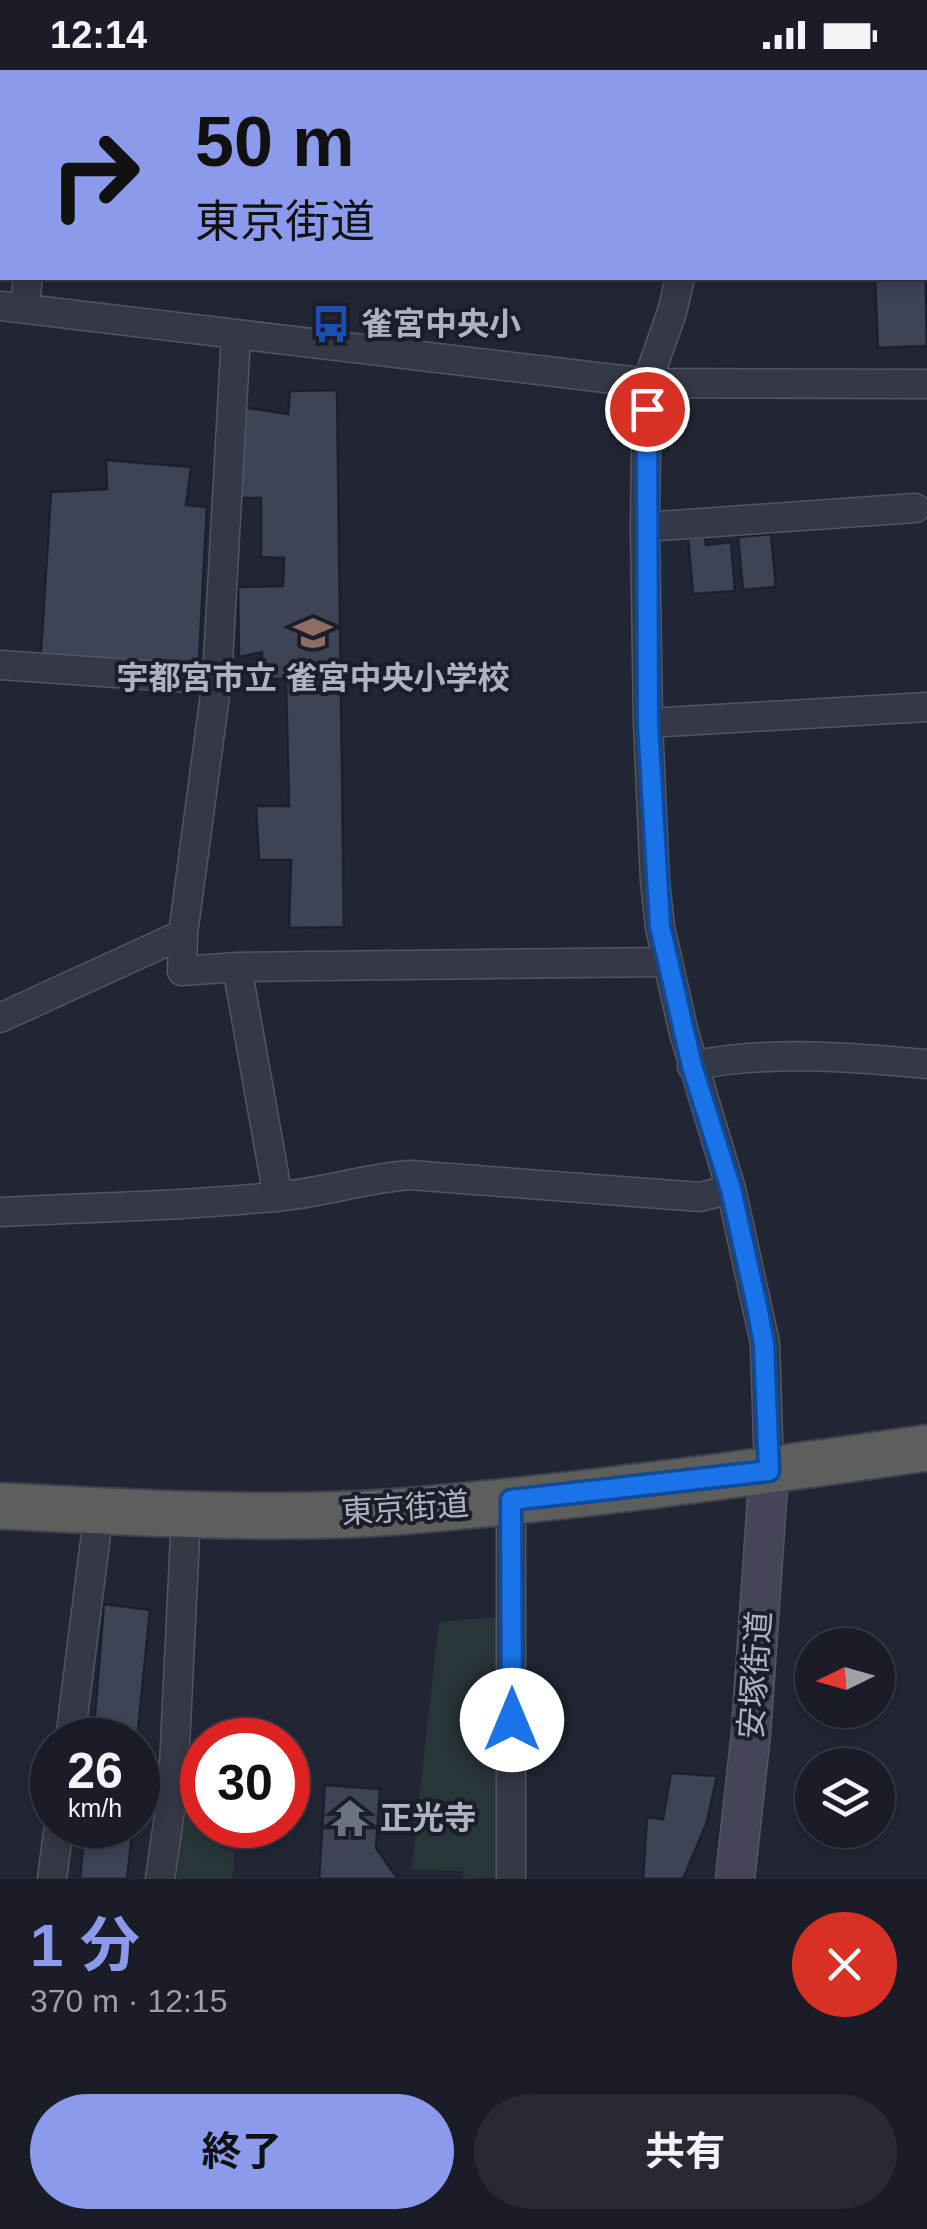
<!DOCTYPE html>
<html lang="ja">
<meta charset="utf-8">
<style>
:root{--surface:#1a1c27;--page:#272933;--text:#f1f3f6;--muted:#9fa1a7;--line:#383a44;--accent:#8b9aeb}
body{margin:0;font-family:Arial,"Noto Sans JP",sans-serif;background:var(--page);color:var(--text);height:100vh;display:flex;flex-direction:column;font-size:38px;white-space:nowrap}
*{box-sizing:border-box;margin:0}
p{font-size:32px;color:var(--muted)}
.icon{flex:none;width:55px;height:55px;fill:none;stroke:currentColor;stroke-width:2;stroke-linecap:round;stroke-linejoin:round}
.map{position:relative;height:1809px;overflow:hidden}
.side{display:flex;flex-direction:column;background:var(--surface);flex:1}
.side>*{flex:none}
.hud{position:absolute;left:0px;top:0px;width:928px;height:210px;box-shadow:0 5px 15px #0003,0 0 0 2px var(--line);background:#8b9aeb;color:#111;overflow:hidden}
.needle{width:65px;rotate:265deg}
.buttons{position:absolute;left:795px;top:1558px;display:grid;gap:20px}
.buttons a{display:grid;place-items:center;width:100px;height:100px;border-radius:50%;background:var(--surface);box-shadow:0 5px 15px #0003,0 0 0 2px var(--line);font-size:50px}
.speed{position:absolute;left:30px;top:1648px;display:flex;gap:20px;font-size:50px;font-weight:700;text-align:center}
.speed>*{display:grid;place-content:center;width:130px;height:130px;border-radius:50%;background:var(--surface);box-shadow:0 5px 15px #0003,0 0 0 2px var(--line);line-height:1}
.speed small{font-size:25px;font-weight:400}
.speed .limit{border:15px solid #d22;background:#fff;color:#111}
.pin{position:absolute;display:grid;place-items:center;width:85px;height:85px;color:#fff;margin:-42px;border:5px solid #fff;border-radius:50%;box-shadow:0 2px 10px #0007}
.me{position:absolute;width:110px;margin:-55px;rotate:0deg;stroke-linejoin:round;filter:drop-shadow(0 0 8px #0008)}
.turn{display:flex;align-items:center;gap:35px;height:210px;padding:0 30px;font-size:45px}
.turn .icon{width:130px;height:130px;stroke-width:2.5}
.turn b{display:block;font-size:70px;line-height:85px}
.round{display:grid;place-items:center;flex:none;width:105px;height:105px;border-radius:52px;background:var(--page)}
.head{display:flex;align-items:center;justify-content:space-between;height:170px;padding:0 30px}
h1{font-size:60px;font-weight:700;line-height:75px;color:var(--accent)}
.button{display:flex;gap:20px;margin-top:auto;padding:20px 30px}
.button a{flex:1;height:115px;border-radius:60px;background:var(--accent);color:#111;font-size:40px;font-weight:700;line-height:115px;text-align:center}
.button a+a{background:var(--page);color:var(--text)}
.status{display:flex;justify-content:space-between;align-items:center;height:70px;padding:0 50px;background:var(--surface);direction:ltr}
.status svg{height:28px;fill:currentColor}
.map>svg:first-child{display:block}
.green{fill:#283539}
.building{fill:#3e4355;stroke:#1d1f2c;stroke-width:2.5}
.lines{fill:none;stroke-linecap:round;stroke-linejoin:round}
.minor-casing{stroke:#525563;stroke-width:31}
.secondary-casing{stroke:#525563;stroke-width:41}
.trunk-casing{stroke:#404250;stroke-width:49}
.minor{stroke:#353845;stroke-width:28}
.secondary{stroke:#444658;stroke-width:38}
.trunk{stroke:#5e5e5c;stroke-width:45}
.route-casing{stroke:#114b97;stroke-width:25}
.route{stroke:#1a73e8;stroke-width:18}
.labels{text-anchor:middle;stroke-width:8;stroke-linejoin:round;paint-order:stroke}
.poi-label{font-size:32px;font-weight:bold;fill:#afb2c2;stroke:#1b1d29;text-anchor:start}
.street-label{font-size:32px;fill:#afb2c2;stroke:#1b1d29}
</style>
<div class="status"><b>12:14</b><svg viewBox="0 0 49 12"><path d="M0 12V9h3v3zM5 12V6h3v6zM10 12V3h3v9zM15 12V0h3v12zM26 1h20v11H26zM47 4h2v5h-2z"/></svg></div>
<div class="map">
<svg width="927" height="1809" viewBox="0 0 927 1809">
<rect width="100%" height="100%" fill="#222634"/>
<path class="green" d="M507 1546 498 1807 464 1809 462 1801 411 1800 439 1552Z
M184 1722 202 1725V1755H223L221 1777 235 1781 232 1809H171Z"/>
<path class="building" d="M925 182 927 276 878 278 875 208H925Z
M337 320 344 857 289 858 291 790H259L256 736H289L286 609H261L262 582 239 587 238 517 283 516 284 488 261 487V428H240L242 337 288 344 290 321Z
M106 390 191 397 186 435 207 437 198 608 40 597 51 422 107 419Z
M771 464 776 517 743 520 738 467Z
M705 467 706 475 731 472 735 521 693 524 688 468Z
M104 1534 150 1540 137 1670H93Z
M671 1703 717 1706 707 1752 683 1809H643L647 1747 663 1749Z
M325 1715 380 1719 376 1778 398 1809H319Z
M85 1755H133L127 1809H80Z"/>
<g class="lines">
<g class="minor-casing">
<path id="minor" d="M57 2V0
M708 2V0
M680 208 672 242 647 313 645 457 648 653 655 811 660 857 684 963 731 1119 765 1273 769 1401
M0 236 647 313 927 314
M24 239 28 208
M645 457 915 438
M0 595 217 610
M648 653 927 637
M183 864 217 610 236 265
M237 897 278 1127
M0 948 183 864 182 901 237 897 667 892
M692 996C768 980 850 987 927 994
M0 1142C94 1137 189 1136 282 1126 326 1122 366 1108 410 1105L700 1127 731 1119
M70 1670 99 1440
M52 1809 59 1755
M160 1809 173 1718 186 1445
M511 1809V1430"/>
</g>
<g class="secondary-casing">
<path id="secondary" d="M735 1809 751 1663 769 1401"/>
</g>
<g class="trunk-casing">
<path id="trunk" d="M0 1436C131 1442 263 1451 393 1442 572 1428 750 1403 927 1378"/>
</g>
<use href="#minor" class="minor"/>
<use href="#secondary" class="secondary"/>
<use href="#trunk" class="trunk"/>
</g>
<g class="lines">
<g class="route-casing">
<path id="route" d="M512 1650 511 1430 769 1401 764 1274 757 1236 731 1119 692 996 660 856 648 653 647 339"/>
</g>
<use href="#route" class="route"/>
</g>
<defs>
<g id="bus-bare" transform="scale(3)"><path d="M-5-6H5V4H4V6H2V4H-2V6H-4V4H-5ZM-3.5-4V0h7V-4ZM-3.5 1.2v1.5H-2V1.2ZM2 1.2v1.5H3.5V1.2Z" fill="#1a4fb4" stroke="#1b1d29" stroke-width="2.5" paint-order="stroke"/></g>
<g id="school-bare" transform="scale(3)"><path d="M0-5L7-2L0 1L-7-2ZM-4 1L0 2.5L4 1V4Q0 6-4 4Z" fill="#8d6e63" stroke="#1b1d29" stroke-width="2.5" paint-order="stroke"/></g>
<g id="temple-bare" transform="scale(3)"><path d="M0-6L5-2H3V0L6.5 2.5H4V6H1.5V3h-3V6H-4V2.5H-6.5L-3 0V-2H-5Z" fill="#6b7280" stroke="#1b1d29" stroke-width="2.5" paint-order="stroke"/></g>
</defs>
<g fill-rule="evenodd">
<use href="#bus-bare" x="331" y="254"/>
<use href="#school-bare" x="313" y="563"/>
<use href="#temple-bare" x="350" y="1748"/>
</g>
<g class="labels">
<g class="poi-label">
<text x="361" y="265">雀宮中央小</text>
<text x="313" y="619" text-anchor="middle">宇都宮市立 雀宮中央小学校</text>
<text x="380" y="1759">正光寺</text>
</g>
<g class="street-label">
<text transform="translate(405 1438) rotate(-4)" y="11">東京街道</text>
<text transform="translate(755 1605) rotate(-86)" y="11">安塚街道</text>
</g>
</g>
</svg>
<div class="buttons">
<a><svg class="needle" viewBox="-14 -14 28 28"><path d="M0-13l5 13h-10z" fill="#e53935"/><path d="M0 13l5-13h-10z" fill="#9fa1a7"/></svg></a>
<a><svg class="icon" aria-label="layers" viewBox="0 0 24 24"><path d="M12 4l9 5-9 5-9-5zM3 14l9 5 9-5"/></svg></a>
</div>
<div class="speed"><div>26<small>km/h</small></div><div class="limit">30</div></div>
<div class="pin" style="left:647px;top:339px;background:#d93025"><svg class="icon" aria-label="arrive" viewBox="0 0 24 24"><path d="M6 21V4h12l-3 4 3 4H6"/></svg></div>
<svg class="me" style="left:512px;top:1650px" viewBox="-20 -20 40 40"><circle r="19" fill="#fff"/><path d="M0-13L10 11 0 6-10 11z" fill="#1a73e8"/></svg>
<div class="hud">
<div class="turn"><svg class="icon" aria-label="right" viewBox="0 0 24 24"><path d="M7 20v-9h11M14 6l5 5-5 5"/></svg><div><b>50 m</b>東京街道</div></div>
</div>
</div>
<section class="side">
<div class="head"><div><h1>1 分</h1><p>370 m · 12:15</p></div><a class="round" style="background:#d93025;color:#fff"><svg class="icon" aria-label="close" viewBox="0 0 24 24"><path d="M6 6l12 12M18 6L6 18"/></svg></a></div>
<div class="button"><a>終了</a><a>共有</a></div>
</section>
